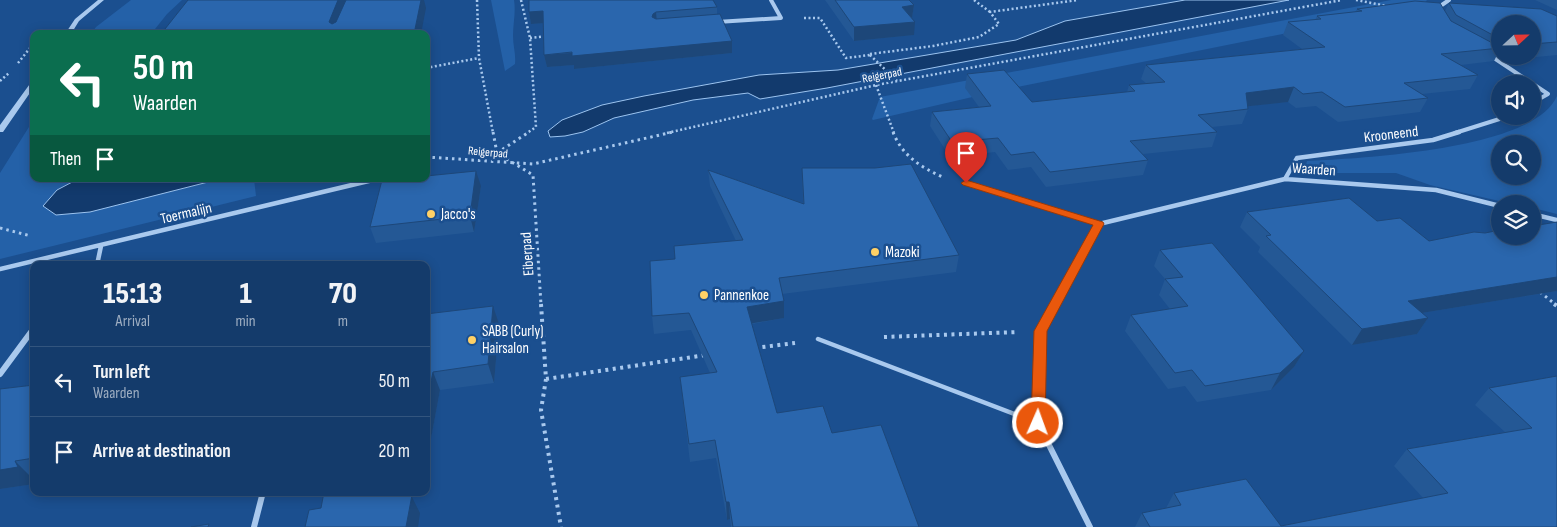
<!DOCTYPE html>
<style>
:root{--surface:#143b6b;--page:#1d4271;--text:#f1f3f6;--muted:#9dadc1;--line:#33557e}
body{margin:0;font-family:"Sofia Sans Condensed",sans-serif;background:var(--page);color:var(--text);height:100vh;display:flex;flex-direction:column;font-size:19px;white-space:nowrap}
*{box-sizing:border-box;margin:0}
p{font-size:16px;color:var(--muted)}
.icon{flex:none;width:28px;height:28px;fill:none;stroke:currentColor;stroke-width:2;stroke-linecap:round;stroke-linejoin:round}
.map{position:relative;flex:1;overflow:hidden}
.panel{position:absolute;left:30px;top:261px;width:400px;height:235px;display:flex;flex-direction:column;background:var(--surface);border-radius:10px;box-shadow:0 2px 12px #0003,0 0 0 1px var(--line)}
.panel>*{flex:none}
.hud{position:absolute;left:30px;top:30px;width:400px;height:152px;border-radius:10px;box-shadow:0 2px 12px #0003,0 0 0 1px var(--line);background:#0b6e4f;color:#fff;overflow:hidden}
.needle{width:32px;rotate:68deg}
.controls{position:absolute;left:1491px;top:15px;display:grid;gap:10px}
.controls a{display:grid;place-items:center;width:50px;height:50px;border-radius:50%;background:var(--surface);box-shadow:0 2px 12px #0003,0 0 0 1px var(--line);font-size:25px}
.pin{position:absolute;display:grid;place-items:center;width:42px;height:42px;color:#fff;margin:-51px -21px;border-radius:50% 50% 50% 0;rotate:-45deg;box-shadow:0 0 5px #0007}
.pin .icon{rotate:45deg}
.me{position:absolute;width:55px;margin:-28px;rotate:2deg;stroke-linejoin:round;filter:drop-shadow(0 0 4px #0008)}
.turn{display:flex;align-items:center;gap:18px;height:105px;padding:0 20px;font-size:22px}
.turn .icon{width:65px;height:65px;stroke-width:2.5}
.turn b{display:block;font-size:35px;line-height:42px}
.then{display:flex;align-items:center;height:48px;padding:0 20px;background:#0003;gap:10px;font-size:19px}
.eta{display:flex;justify-content:space-evenly;align-items:center;height:85px;text-align:center}
.eta b{font-size:30px;font-weight:800;line-height:35px}
ul{padding:0;list-style:none}
li{display:flex;align-items:center;gap:15px;height:70px;padding:0 20px;border-top:1px solid var(--line)}
li div{flex:1}
li b{display:block;font-size:19px}
li em{font-style:normal}
.map>svg:first-child{display:block}
.green{fill:#2461a8;fill-rule:evenodd}
.water{fill:#123a6d;stroke:#9cc4f0}
.lines{fill:none;stroke-linecap:round;stroke-linejoin:round}
.path-far2{stroke:#a9c9ee;stroke-width:2.5;stroke-dasharray:2 2.5;stroke-linecap:butt}
.path-far1{stroke:#a9c9ee;stroke-width:3;stroke-dasharray:2.5 4;stroke-linecap:butt}
.path{stroke:#a9c9ee;stroke-width:4;stroke-dasharray:3 4.5;stroke-linecap:butt}
.service{stroke:#a9c9ee;stroke-width:4.5}
.minor-far2{stroke:#a9c9ee;stroke-width:4}
.minor-far1{stroke:#a9c9ee;stroke-width:4.5}
.minor{stroke:#a9c9ee;stroke-width:6}
.tertiary{fill:#a9c9ee;fill-rule:evenodd}
.wall{fill:#245895;fill-rule:evenodd}
.shaded-wall{fill:#1d4779}
.building{fill:#2a66ad;stroke:#1d4779}
.route{fill:#ea580c;stroke:#983908}
.poi-dot{fill:#ffd166;stroke:#1b4f8f;stroke-width:2}
.labels{text-anchor:middle;stroke-width:5;stroke-linejoin:round;paint-order:stroke}
.far-street-label{font-size:12px;fill:#fff;stroke:#1b4f8f}
.street-label{font-size:15px;fill:#fff;stroke:#1b4f8f}
.poi-label{font-size:15px;fill:#fff;stroke:#1b4f8f;text-anchor:start}
</style>
<div class="map">
<svg width="1557" height="527" viewBox="0 0 1557 527">
<rect width="100%" height="100%" fill="#1b4f8f"/>
<path class="green" d="M131 0H182L167 14 151 34H91L96 27Z
M491 0H514C516 13 513 23 513 36 513 46 516 54 515 64L505 71Z
M1391 0H1427L1422 6 1007 89 873 120 872 119 880 97Z
M1557 96V214L1533 208 1532 204H1512L1430 185 1396 173H1315L1305 168 1307 161C1361 158 1534 150 1557 96ZM1500 144H1532V176H1500Z
M34 119V179H78L57 190 43 206 56 215 90 212 220 179H254L256 196 0 259V173Z"/>
<path class="water" d="M1185 0H1289L827 88 760 99 748 93 693 100 614 118 583 132 565 136 550 137 548 131 562 120 602 105 644 96 759 75 838 70 1016 40 1065 21Z
M78 179H220L90 212 56 215 43 206 57 190Z"/>
<g class="lines">
<path class="path-far2" d="M477 0 479 58 493 133
M521 0 530 38 536 127 527 133
M974 0 990 12
M1356 0 1387 6
M804 18H820L846 58 870 55
M530 38 547 36
M870 54 933 46 979 37 999 24 990 12 1078 0
M870 55 897 81
M18 63 34 43
M426 68 479 58
M0 81 9 73
M876 85 894 133
M667 133 876 85 1342 0"/>
<path class="path-far1" d="M493 132 497 153 533 175 541 305
M893 132C902 156 922 168 945 178
M497 153 529 132
M426 157 533 164 673 132
M0 228 31 236
M1540 292 1556 305"/>
<path class="path" d="M541 304 546 379 541 410 561 527
M1554 304 1557 306
M884 337 1018 332
M755 348 795 343
M546 379 706 355"/>
<path class="service" d="M818 339 1038 423"/>
<path class="minor-far2" d="M1436 9 1449 0
M717 22 781 18 771 0
M1491 56 1548 94 1532 103
M1455 133 1509 116"/>
<path class="minor-far1" d="M1285 179 1297 158 1433 140 1459 132
M966 183 1099 224
M1532 214 1557 220
M97 265 101 246
M0 269 377 179
M1055 305 1099 224 1285 179 1436 190 1500 206"/>
<path class="minor" d="M1056 304 1041 331 1038 423 1090 527
M0 374 34 328
M254 527 263 492"/>
<path class="tertiary" d="M98 0H104L79 21 71 34H65L75 19Z
M34 80V87L3 132H0V125L32 81Z"/>
</g>
<path class="wall" d="M825 0H909L914 5 912 18 914 35 854 41Z
M1535 0H1557V10Z
M1449 3 1557 16V55L1506 60 1497 55 1494 61 1461 65 1478 75 1470 89 1422 94 1428 98 1420 112 1338 122 1316 106 1296 108 1288 102 1248 106V109L1242 124 1212 127 1217 132 1212 147 1143 154 1148 160 1143 175 1046 187 1031 167 1008 170 995 152 950 157 930 126 932 112 979 107 965 88 967 74 1032 102 1127 92 1129 85 1147 84 1141 79 1146 65 1302 49 1283 35 1288 22 1315 20 1317 16 1355 12 1357 9 1445 11ZM1500 24H1532V56H1500Z
M717 7V15L732 53 574 69V65L547 67 544 55 543 23 531 24 529 12Z
M802 168 959 255 956 272 782 294 784 318 752 324 777 413 832 433 919 527H731L730 519 727 520 716 458 690 462 682 395 710 373 691 330 654 334 652 316 675 259 736 241 710 186 708 170 803 203Z
M481 186 474 232 376 243 370 227Z
M1247 212 1377 221 1429 241 1557 222V291L1422 313 1428 318 1417 334 1352 345 1258 252 1260 247 1240 227Z
M1160 250 1304 351 1294 367 1271 390 1197 402 1185 386 1168 389 1125 331 1131 315 1170 309 1159 295 1165 279 1154 266Z
M426 314 499 324 494 383 440 390 430 444 426 445Z
M1557 376V527H1135L1142 513 1166 508 1174 493 1281 526 1423 498 1394 466 1407 449 1505 432 1475 405 1489 388Z
M34 385V477H31L34 484 0 489V389Z"/>
<path class="shaded-wall" d="M338 0H348L335 34 329 22Z
M421 0H424L426 8 421 34H414Z
M914 5 912 18 902 7Z
M543 11 545 23 531 24 529 12Z
M656 12 657 24 652 17 653 14Z
M915 22 914 35 854 41V27Z
M732 41V53L574 69V65L547 67 544 55Z
M1294 87 1288 102 1241 107 1246 93Z
M476 171 481 186 474 232 470 216Z
M1557 277V291L1397 317 1408 301Z
M784 301V318L748 324 747 307Z
M493 306 499 324 494 383 488 364Z
M1428 318 1417 334 1352 345 1362 329Z
M1304 351 1294 367 1271 390 1280 373Z
M433 372 440 390 430 444 426 436V406Z
M15 461 31 477 34 484 0 489V470Z
M401 492H413L412 497 420 513 418 527H406L401 496Z
M726 502H729L730 519 727 520Z"/>
<path class="building" d="M188 0H338L329 22 332 24 336 22 346 0H421L414 34H161Z
M529 0H713L717 7 656 12 653 14 652 17 656 19 720 14 732 41 572 56V52L544 55 543 11 529 12Z
M835 0H909L914 5 902 7 915 22 854 27Z
M1415 1 1440 3 1451 21 1500 47V48L1441 54 1478 75 1404 83 1428 98 1345 107 1322 92 1303 94 1294 87 1246 93 1248 109 1198 115 1217 132 1130 141 1148 160 1050 172 1034 152 1011 155 998 138 952 142 932 112 991 106 967 74 1004 70 1032 102 1135 91 1129 85 1165 82 1146 65 1325 47 1288 22 1321 19 1317 16 1362 11 1357 9Z
M1449 3 1541 9 1557 16V42L1532 44V24H1500V39L1456 15Z
M911 164 959 255 779 278 784 301 747 307 777 413 823 406 832 433 881 425 919 527H733L729 502H726L715 440 689 444 680 377 717 372 689 313 652 316 650 261 675 259 674 246 743 240 708 170 804 204 802 168H875Z
M476 171 470 216 370 227 382 180 397 179H426V176Z
M1349 198 1377 221 1400 218 1429 241 1474 232 1485 233 1500 230V236H1532V226L1557 222V277L1408 301 1428 318 1362 329 1266 236 1271 235 1247 212Z
M1212 243 1304 351 1280 373 1205 386 1192 370 1175 373 1131 315 1188 306 1165 279 1183 277 1160 250Z
M493 306 488 364 433 372 426 406V314Z
M1557 376V527H1150L1142 513 1181 505 1174 493 1246 479 1281 526 1448 493 1407 449 1532 428 1489 388Z
M34 385V458L15 461 18 467 0 470V389Z
M324 492H401V496L412 495 406 527H305L309 510 321 508Z
M209 524 208 527H191Z"/>
<path class="route" d="M966 180 1103 222 1104 224 1047 331 1045 423 1043 427 1038 428 1033 427 1031 423 1034 331 1093 225 963 185 961 183Z"/>
<g class="poi-dot">
<circle cx="431" cy="214" r="5"/>
<circle cx="875" cy="252" r="5"/>
<circle cx="704" cy="295" r="5"/>
<circle cx="472" cy="340" r="5"/>
</g>
<g class="labels">
<g class="far-street-label">
<text transform="translate(882 75) rotate(-11)" y="4">Reigerpad</text>
<text transform="translate(488 152) rotate(5)" y="4">Reigerpad</text>
</g>
<g class="street-label">
<text transform="translate(1391 134) rotate(-7)" y="5">Krooneend</text>
<text transform="translate(1314 169) rotate(4)" y="5">Waarden</text>
<text transform="translate(186 213) rotate(-13)" y="5">Toermalijn</text>
<text transform="translate(527 254) rotate(-94)" y="5">Eiberpad</text>
</g>
<g class="poi-label">
<text x="441" y="219">Jacco's</text>
<text x="885" y="257">Mazoki</text>
<text x="714" y="300">Pannenkoe</text>
<text x="482" y="336">SABB (Curly)<tspan x="482" dy="17">Hairsalon</tspan></text>
</g>
</g>
</svg>
<div class="controls">
<a><svg class="needle" viewBox="-14 -14 28 28"><path d="M0-13l5 13h-10z" fill="#e53935"/><path d="M0 13l5-13h-10z" fill="#9dadc1"/></svg></a>
<a><svg class="icon" aria-label="sound" viewBox="0 0 24 24"><path d="M4 9h4l5-4v14l-5-4H4zM17 9q2 3 0 6"/></svg></a>
<a><svg class="icon" aria-label="search" viewBox="0 0 24 24"><circle cx="10" cy="10" r="6"/><path d="M15 15l6 6"/></svg></a>
<a><svg class="icon" aria-label="layers" viewBox="0 0 24 24"><path d="M12 4l9 5-9 5-9-5zM3 14l9 5 9-5"/></svg></a>
</div>
<div class="pin" style="left:966px;top:183px;background:#d93025"><svg class="icon" aria-label="arrive" viewBox="0 0 24 24"><path d="M6 21V4h12l-3 4 3 4H6"/></svg></div>
<svg class="me" style="left:1038px;top:423px" viewBox="-20 -20 40 40"><circle r="17" fill="#ea580c" stroke="#fff" stroke-width="3"/><path d="M0-11L8 9 0 5-8 9z" fill="#fff"/></svg>
<div class="hud">
<div class="turn"><svg class="icon" aria-label="left" viewBox="0 0 24 24"><path d="M17 20v-9H6M10 6l-5 5 5 5"/></svg><div><b>50 m</b>Waarden</div></div>
<div class="then">Then<svg class="icon" aria-label="arrive" viewBox="0 0 24 24"><path d="M6 21V4h12l-3 4 3 4H6"/></svg></div>
</div>
<section class="panel">
<div class="eta">
<div><b>15:13</b><p>Arrival</p></div>
<div><b>1</b><p>min</p></div>
<div><b>70</b><p>m</p></div>
</div>
<ul>
<li><svg class="icon" aria-label="left" viewBox="0 0 24 24"><path d="M17 20v-9H6M10 6l-5 5 5 5"/></svg><div><b>Turn left</b><p>Waarden</p></div><em>50 m</em></li>
<li><svg class="icon" aria-label="arrive" viewBox="0 0 24 24"><path d="M6 21V4h12l-3 4 3 4H6"/></svg><div><b>Arrive at destination</b></div><em>20 m</em></li>
</ul>
</section>
</div>
